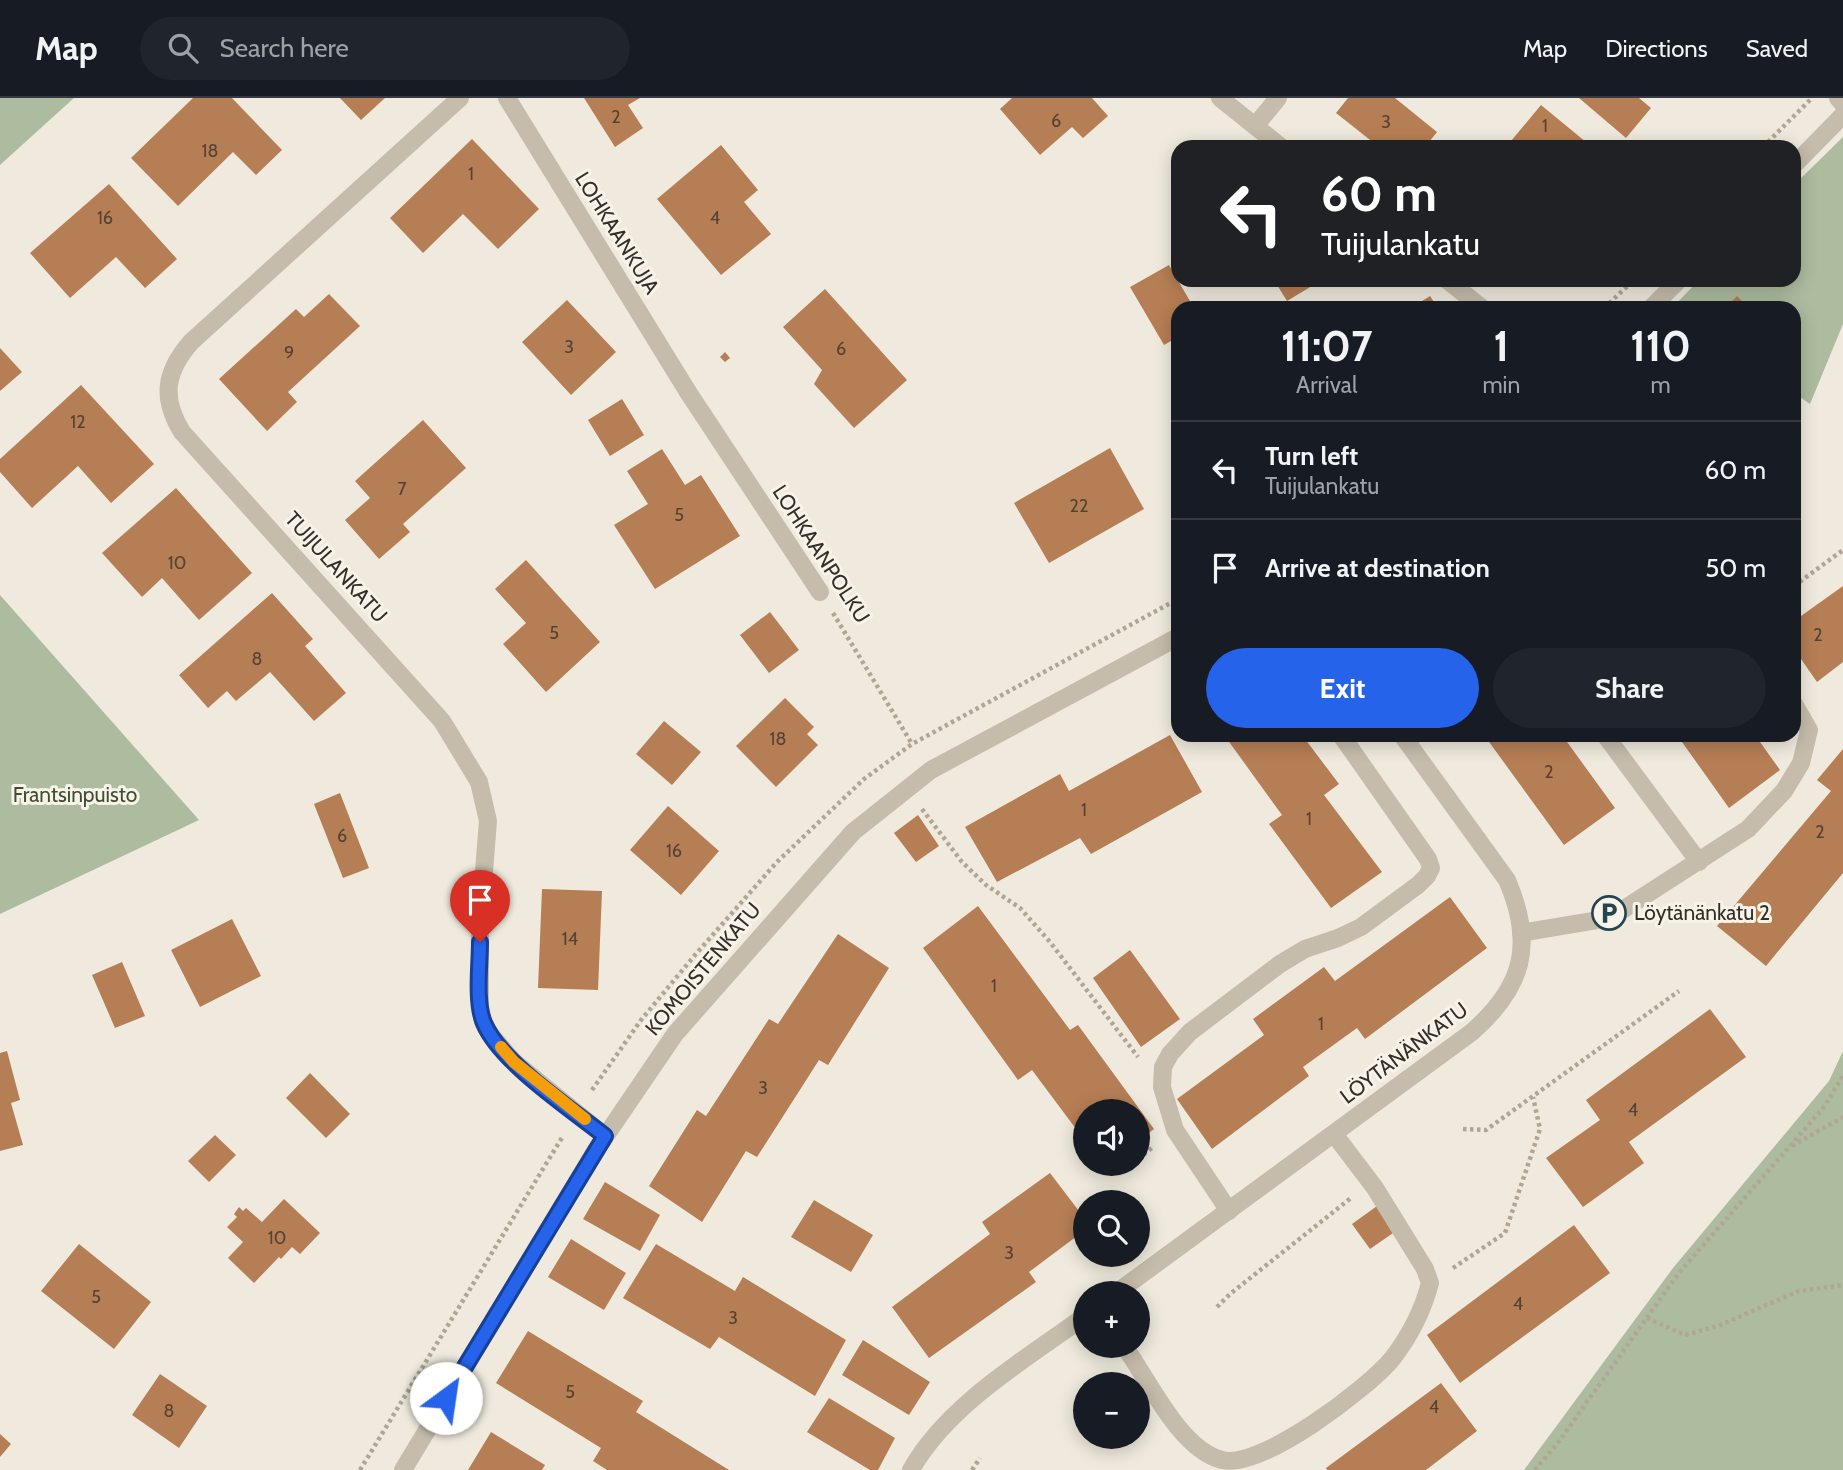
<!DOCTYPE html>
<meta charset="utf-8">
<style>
:root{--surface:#171b24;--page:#20242c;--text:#f1f3f6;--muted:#9ea1a6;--line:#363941;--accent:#2563eb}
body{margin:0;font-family:Cabin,sans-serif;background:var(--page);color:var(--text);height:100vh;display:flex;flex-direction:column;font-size:26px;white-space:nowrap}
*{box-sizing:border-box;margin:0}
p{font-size:23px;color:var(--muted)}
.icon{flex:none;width:38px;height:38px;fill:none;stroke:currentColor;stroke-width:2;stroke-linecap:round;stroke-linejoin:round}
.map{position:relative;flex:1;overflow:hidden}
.sheet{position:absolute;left:1171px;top:203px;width:630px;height:441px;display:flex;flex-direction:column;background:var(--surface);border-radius:21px;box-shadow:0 4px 18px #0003}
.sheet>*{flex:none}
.guide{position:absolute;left:1171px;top:42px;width:630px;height:147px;border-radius:21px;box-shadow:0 4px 18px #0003;background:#202124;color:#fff;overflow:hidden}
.tools{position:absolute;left:1073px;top:1001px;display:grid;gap:14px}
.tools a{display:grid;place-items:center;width:77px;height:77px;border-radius:50%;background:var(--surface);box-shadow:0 4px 18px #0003;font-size:35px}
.pin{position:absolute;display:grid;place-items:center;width:60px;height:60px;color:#fff;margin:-72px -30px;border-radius:50% 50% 50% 0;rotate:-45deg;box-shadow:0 0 7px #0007}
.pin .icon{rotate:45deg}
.me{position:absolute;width:77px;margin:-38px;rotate:31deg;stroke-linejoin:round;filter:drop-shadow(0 0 5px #0008)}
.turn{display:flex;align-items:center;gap:24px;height:147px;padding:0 35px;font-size:32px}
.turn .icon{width:91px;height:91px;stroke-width:2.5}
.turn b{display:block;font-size:49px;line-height:60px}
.eta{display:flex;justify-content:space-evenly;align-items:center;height:119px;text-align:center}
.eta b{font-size:42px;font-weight:700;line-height:49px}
.cta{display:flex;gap:14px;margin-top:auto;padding:14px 35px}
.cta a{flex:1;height:80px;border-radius:42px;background:var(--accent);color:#fff;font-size:28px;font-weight:700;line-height:80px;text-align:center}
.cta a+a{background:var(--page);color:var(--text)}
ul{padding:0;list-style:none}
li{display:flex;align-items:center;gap:21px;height:98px;padding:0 35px;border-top:2px solid var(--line)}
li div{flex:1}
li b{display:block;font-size:26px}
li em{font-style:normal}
header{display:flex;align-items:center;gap:42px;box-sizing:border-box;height:98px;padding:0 35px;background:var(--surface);border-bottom:2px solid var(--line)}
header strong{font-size:33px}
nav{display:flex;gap:38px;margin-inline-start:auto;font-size:24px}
.search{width:490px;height:63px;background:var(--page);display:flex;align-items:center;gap:18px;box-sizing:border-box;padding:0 24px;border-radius:38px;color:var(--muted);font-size:26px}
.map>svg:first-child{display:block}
.green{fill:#adbc9f}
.building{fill:#b67e54}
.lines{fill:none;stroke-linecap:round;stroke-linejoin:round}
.path{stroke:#b1a695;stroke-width:4.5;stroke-dasharray:3.5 3.5;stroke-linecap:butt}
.lane{stroke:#c5bcab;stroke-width:18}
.street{stroke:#c5bcab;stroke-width:18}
.route-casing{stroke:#184099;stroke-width:18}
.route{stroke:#2563eb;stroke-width:12}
.slow{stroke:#f59e0b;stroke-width:12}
.labels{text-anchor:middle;stroke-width:6;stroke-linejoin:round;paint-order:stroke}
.number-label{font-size:18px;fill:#544234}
.street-label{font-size:21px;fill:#342e29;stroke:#f7f3e9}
.park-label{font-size:21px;fill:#3e4f30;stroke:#f7f3e9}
.poi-label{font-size:21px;fill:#342e29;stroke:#f7f3e9;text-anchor:start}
</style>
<header>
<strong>Map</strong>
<div class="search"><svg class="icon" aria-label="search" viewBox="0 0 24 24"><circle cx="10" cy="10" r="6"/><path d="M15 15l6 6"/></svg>Search here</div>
<nav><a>Map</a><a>Directions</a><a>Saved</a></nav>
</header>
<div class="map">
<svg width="1843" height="1372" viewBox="0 0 1843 1372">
<rect width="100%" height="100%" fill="#efeadd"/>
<path class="green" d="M0 0H74L0 67Z
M1843 39V226L1810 306 1794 295V210H1672L1699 182H1794V87Z
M0 497 199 722 0 816Z
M1843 953V1372H1524L1673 1170 1829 983Z"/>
<path class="building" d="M193 0H232L282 52 256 77 233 54 178 108 131 60Z
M340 0H385L361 22Z
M584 0H640L628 7 643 30 615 49Z
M1012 0H1092L1108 18 1083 40 1072 29 1040 57 1000 11Z
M1348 0H1395L1437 34 1425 49H1379L1336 15Z
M1579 0H1639L1651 10 1626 40Z
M1541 7 1592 49H1506Z
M472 41 539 111 498 151 463 116 423 155 390 120Z
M721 47 758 92 744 104 771 136 721 177 657 101Z
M109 86 177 161 145 190 116 159 70 200 30 155Z
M1169 167 1194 210H1178V239L1164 247 1130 189Z
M1274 182H1322L1287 203Z
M825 191 907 282 854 330 814 286 822 272 783 229Z
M329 196 360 228 288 294 297 304 267 333 219 281 296 211 304 219Z
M1430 198 1438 210H1411Z
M1737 198 1745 206 1740 210H1725Z
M567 202 616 254 571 297 522 244Z
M0 250 22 274 0 293Z
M725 254 730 260 725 264 720 259Z
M81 287 154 366 111 405 78 368 32 410 0 374V361Z
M622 301 644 337 610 358 588 322Z
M423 322 466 370 403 426 410 434 379 461 345 422 370 400 355 383Z
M1110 350 1144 411 1049 465 1014 405Z
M662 351 685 387 701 377 740 438 655 491 614 427 648 406 627 373Z
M176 390 252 475 199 522 162 480 142 499 102 455Z
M526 462 600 544 546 594 503 546 526 525 495 491Z
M1843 488V564L1817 584 1794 551V523Z
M272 495 313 541 305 548 346 595 314 623 270 574 236 603 227 593 208 610 179 577Z
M770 514 799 552 769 575 740 537Z
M785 600 814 629 807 636 818 647 776 689 736 648Z
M664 623 701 654 672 687 636 656Z
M1170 637 1202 694 1091 756 1080 740 997 784 965 729 1060 676 1069 693Z
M1232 637H1302L1339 686 1324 697 1382 774 1331 810 1269 726 1282 717 1227 641Z
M1484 637H1562L1615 710 1564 747Z
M1677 637H1755L1780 672 1729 710Z
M1843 651V775L1766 868 1717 828 1831 693 1817 682Z
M340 695 369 770 343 780 314 706Z
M668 708 719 753 681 797 630 752Z
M918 717 939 748 916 764 894 735Z
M542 791 602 793 598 892 538 890Z
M1450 799 1487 850 1365 941 1357 930 1303 969 1309 978 1212 1051 1177 1001 1264 937 1253 921 1324 869 1335 883Z
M978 808 1070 932 1078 927 1154 1031 1138 1043V1013H1085V1043L1032 972 1018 982 923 850Z
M232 821 261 878 200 909 171 852Z
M838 836 889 870 828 967 819 962 757 1059 746 1053 702 1124 649 1088 697 1012 706 1018 769 921 778 926Z
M1130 852 1180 921 1141 949 1093 880Z
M122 864 145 918 115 930 92 877Z
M1710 911 1746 959 1629 1044 1644 1065 1583 1109 1546 1060 1600 1022 1586 1002Z
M7 953 20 1002 11 1005 23 1047 0 1053V955Z
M310 975 350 1016 326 1040 286 1000Z
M215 1037 236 1057 209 1084 188 1063Z
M1050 1075 1085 1121V1132L1029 1174 1036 1184 929 1260 892 1209 990 1136 982 1124Z
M605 1084 660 1117 640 1153 583 1121Z
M284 1101 320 1135 300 1156 292 1149 281 1161 279 1159 254 1185 228 1160 243 1144 227 1129 237 1119 234 1116 239 1109 243 1113 246 1110 262 1124Z
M814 1102 873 1137 851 1174 791 1139Z
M1377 1108 1396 1133 1370 1151 1352 1126Z
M1574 1127 1610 1175 1460 1285 1427 1237Z
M571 1141 626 1175 604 1212 548 1179Z
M79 1146 151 1204 114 1251 41 1193Z
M656 1146 735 1193 743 1179 846 1242 815 1298 719 1239 710 1251 623 1200Z
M528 1233 643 1303 636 1314 729 1372H607L593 1363 601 1350 496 1285Z
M863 1242 930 1284 909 1317 842 1277Z
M160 1276 207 1308 179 1350 132 1317Z
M1441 1285 1477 1333 1426 1372H1327L1326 1370Z
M829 1300 895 1340 878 1372H870L807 1334Z
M491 1334 545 1367 542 1372H468Z
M0 1336 11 1346 0 1359Z"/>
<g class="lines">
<path class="path" d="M1763 49 1812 0
M1604 210 1634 182
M1794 488 1843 452
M833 515 912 646
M922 711 962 764 986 787 1020 810 1050 844 1138 959
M592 992 641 922 695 857 777 764 864 681 912 646 1178 501
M1463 1031 1486 1032 1679 893
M1792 1048 1843 1019
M1138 1061 1153 1049
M1127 1069 1131 1066
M1453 1170 1505 1135 1540 1031 1533 999
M1217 1209 1230 1196 1351 1100
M1647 1220 1685 1237 1718 1228 1799 1193 1843 1187
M360 1372 563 1038
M972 1372 980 1360
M1535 1372 1560 1342 1678 1176 1824 1009 1843 978"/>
<path class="lane" d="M1255 28 1278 0
M1605 637 1699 764
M1521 835 1610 820 1748 731 1784 693 1801 665 1809 632 1794 606
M1229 1113 1175 1032 1162 989 1163 969 1170 956 1190 934 1280 866 1305 851 1338 840 1361 829 1418 787 1427 778 1431 770 1428 761 1341 637
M1124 1248C1149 1282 1179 1351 1222 1362 1261 1372 1368 1290 1392 1261 1409 1239 1423 1212 1430 1185L1425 1171 1375 1090 1334 1036"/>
<path class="street" d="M460 0 191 244C165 274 161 300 182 334L442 623 479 684 488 723 480 823V909L483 924 490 936 514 964 605 1038
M507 0 688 294 820 494
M1220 0 1281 49
M1838 0 1843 6
M1794 67 1843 17
M1447 182 1482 210
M1651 210 1679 182
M1116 1195 1472 934C1523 889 1535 847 1507 782L1402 637
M403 1372 596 1052 675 936 853 734 931 672 1178 539
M911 1372C947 1307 1026 1261 1085 1218"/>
</g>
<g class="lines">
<g class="route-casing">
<path id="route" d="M446 1300 605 1038C571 1011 500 964 484 925 475 904 480 867 480 844"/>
</g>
<use href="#route" class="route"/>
<path class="slow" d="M501 949 514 964 585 1021"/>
</g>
<defs>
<g id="parking-ring" transform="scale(1.75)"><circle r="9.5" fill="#f7f3e9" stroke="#244550" stroke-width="1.5"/><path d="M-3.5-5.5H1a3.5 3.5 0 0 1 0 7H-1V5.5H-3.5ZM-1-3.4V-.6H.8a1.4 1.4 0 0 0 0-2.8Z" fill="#244550"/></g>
</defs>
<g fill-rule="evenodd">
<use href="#parking-ring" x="1609" y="815"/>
</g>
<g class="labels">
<g class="number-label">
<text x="616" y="25">2</text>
<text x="1056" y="29">6</text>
<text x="1386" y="30">3</text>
<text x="1545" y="34">1</text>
<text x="210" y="59">18</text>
<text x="471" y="82">1</text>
<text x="105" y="126">16</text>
<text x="715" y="126">4</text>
<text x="569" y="255">3</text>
<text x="841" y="257">6</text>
<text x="289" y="261">9</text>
<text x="78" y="330">12</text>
<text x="402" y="397">7</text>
<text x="1079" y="414">22</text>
<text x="679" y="423">5</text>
<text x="177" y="471">10</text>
<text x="554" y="541">5</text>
<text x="1818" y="543">2</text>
<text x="257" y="567">8</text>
<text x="778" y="647">18</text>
<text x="1549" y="680">2</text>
<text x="1084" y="718">1</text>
<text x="1309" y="727">1</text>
<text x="1820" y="740">2</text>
<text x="342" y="744">6</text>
<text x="674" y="759">16</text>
<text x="570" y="847">14</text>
<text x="994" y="894">1</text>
<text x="1321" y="932">1</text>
<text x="763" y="996">3</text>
<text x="1633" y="1018">4</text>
<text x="277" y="1146">10</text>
<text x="1009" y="1161">3</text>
<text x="96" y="1205">5</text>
<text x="1518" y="1212">4</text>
<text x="733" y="1226">3</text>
<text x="570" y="1300">5</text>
<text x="1434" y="1315">4</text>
<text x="169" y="1319">8</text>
</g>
<g class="street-label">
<text transform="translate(617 135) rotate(58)" y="7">LOHKAANKUJA</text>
<text transform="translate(821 456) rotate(57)" y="7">LOHKAANPOLKU</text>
<text transform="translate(336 469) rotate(48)" y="7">TUIJULANKATU</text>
<text transform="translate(703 871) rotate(-50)" y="7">KOMOISTENKATU</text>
<text transform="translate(1404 955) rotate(-37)" y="7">LÖYTÄNÄNKATU</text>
</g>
<g class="park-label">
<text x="75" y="704">Frantsinpuisto</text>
</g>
<g class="poi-label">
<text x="1634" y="822">Löytänänkatu 2</text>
</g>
</g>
</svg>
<div class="tools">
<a><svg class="icon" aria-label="sound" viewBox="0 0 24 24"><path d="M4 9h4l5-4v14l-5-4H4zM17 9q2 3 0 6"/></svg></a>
<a><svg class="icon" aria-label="search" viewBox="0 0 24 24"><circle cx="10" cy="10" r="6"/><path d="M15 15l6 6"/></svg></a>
<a>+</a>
<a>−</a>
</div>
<div class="pin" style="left:480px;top:844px;background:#d93025"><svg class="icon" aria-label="arrive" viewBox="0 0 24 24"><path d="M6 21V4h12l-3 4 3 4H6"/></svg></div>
<svg class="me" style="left:446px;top:1300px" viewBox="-20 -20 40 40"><circle r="19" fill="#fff"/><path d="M0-13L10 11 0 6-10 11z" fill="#2563eb"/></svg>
<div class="guide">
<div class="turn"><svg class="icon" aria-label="left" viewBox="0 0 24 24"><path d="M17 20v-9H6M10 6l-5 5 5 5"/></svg><div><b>60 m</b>Tuijulankatu</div></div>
</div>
<section class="sheet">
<div class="eta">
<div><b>11:07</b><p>Arrival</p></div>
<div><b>1</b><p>min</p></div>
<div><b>110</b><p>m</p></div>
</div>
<ul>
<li><svg class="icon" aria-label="left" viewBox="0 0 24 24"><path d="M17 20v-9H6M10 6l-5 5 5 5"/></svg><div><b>Turn left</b><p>Tuijulankatu</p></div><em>60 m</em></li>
<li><svg class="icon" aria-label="arrive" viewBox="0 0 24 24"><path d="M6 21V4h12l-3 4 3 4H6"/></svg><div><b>Arrive at destination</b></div><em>50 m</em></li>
</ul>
<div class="cta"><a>Exit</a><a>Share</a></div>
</section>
</div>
